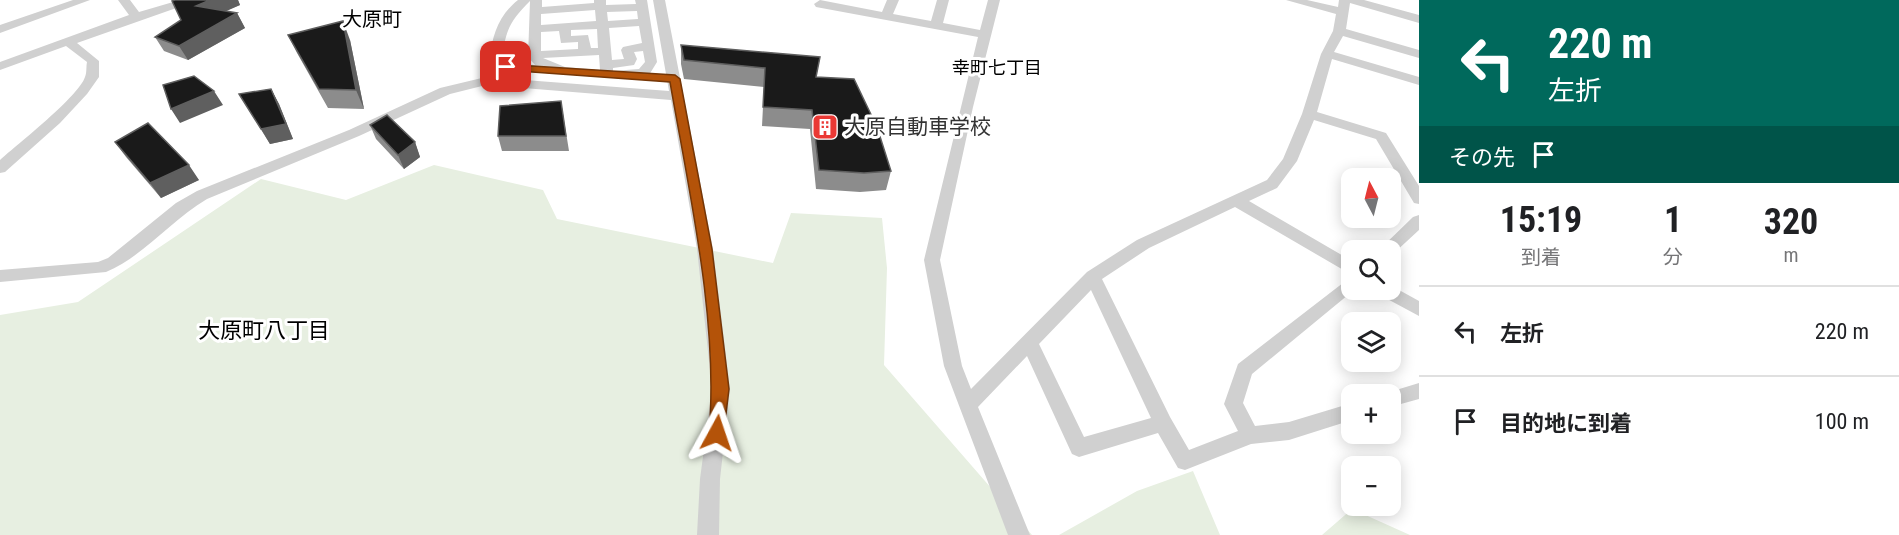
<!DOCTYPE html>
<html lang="ja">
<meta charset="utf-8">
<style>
:root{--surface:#fff;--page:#f2f2f2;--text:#202124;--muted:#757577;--line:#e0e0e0}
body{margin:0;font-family:"Roboto Condensed","Noto Sans JP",sans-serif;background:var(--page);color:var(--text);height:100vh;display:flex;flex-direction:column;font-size:22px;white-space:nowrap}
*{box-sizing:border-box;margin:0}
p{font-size:20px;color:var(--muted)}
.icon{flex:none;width:33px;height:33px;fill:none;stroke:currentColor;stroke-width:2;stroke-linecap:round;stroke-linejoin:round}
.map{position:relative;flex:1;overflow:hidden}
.sheet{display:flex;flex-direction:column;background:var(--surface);width:480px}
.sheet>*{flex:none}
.guide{background:#00695c;color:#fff;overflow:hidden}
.needle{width:39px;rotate:353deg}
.tools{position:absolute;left:1341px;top:168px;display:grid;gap:12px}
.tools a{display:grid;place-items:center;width:60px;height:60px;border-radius:12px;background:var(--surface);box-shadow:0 3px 15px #0003;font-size:30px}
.pin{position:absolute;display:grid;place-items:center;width:51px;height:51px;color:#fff;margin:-26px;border-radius:12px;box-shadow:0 3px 9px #0006}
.me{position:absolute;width:66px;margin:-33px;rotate:5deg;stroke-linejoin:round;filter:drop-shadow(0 0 4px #0008)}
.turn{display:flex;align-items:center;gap:21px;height:126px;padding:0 30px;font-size:27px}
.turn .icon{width:78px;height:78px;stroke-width:2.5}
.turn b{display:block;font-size:42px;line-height:51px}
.then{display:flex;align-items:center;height:57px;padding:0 30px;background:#0003;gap:12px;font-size:22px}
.eta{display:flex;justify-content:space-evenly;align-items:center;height:102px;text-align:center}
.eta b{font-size:36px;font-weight:700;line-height:42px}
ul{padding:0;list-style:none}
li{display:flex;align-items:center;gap:18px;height:90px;padding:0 30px;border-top:2px solid var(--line)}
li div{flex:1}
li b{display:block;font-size:22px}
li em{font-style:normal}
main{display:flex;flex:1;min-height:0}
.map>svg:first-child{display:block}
.green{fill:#e7efe1}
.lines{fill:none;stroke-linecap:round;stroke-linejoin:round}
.minor{fill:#d0d0d0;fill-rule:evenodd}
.wall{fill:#8c8c8c}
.shaded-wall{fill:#5f5f5f}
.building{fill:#1a1a1a;stroke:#5f5f5f;stroke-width:1.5}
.route{fill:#b45309;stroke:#753606;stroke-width:1.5}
.labels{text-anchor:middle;stroke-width:6;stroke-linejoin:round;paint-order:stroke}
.far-neighbourhood-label{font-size:18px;fill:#000;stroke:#fff}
.far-quarter-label{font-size:20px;fill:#000;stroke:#fff}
.poi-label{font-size:21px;fill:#333;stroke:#fff;text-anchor:start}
.neighbourhood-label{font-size:22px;fill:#000;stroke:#fff}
</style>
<main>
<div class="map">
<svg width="1419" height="535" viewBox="0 0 1419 535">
<rect width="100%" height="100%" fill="#fff"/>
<path class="green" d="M434 165 543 190 557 219 773 263 791 213 882 218 887 268 884 365 1032 535H0V315L78 302 261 179 346 200Z
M1193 471 1220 535H1059L1137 491Z
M1352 509 1410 535H1322Z"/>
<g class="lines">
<path class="minor" d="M73 0H90L0 33V25Z
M118 0H130L139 12 180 0H199L77 43 99 61V77L87 94 60 123 5 172 0 173V160C18 144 79 96 85 77 87 73 86 66 87 62L66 46 0 70V62L129 15Z
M518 0H542V7L594 3V0H606V5L636 4 635 0H647L657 62 649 75 636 79 501 70 489 59C493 35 498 16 518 0ZM530 1 528 57 535 65 509 63 502 58C506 29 510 21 530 1ZM595 10 596 21 541 25V14ZM637 11 638 19 608 21 607 12ZM639 26 642 43 623 47 621 50 624 59 612 60 609 28ZM597 29 598 48H591L588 35 571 36V30ZM559 31 561 43 578 42V49L541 51V32ZM643 51 645 62 639 69 613 71V68L634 65 637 59 634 52ZM599 55 600 70 565 67 543 58Z
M653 0H665L713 249 730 389 720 479 719 535H697L700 479 712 389 697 249 671 100 486 85 450 94 359 136 207 199C171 220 144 256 106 272L0 282V270L98 262 108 258 176 203 197 191 349 130 440 88 486 77 669 91Z
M820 0 882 12 887 0H899L893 14 931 21 937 0H949L943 23 980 30 988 0H1000L973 107 940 260 962 366 971 389 1087 272 1137 240 1267 180 1283 159 1302 114 1321 54 1333 31 1336 14 1286 0H1307L1338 7 1339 0H1364L1419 15V23L1350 3 1346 29 1419 50V58L1343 36 1334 52 1419 77V85L1332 59 1317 112 1386 133 1419 186V204L1414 203 1376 139 1314 120 1297 161 1277 188 1249 201 1352 261V275L1235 207 1149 248 1102 279 1170 417 1189 450 1238 431 1224 404 1238 364 1352 276V290H1354L1252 374 1243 403 1255 426 1289 422 1352 403V420L1289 440 1251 444 1185 470 1178 468 1158 433 1079 457 1072 454 1027 356 978 407 1030 535H1008L944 366 924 260 978 37 816 7 814 4ZM1091 290 1151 418 1084 437 1039 344Z
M1419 215V230L1393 254 1390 255V250H1379L1413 217Z
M1390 285 1419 301V316L1380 295 1378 290H1390Z
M1419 383V399L1390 407V394H1383Z"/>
</g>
<path class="wall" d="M175 0H238L240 5 225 11 237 13 245 28 188 60 164 51 155 37 181 20Z
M288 35 350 40 364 109 328 108 297 53Z
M681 45 817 77 891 171 886 190 860 192 816 189 810 129 762 126 764 87 684 79 681 64Z
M271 89 279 104 293 139 270 144 239 94Z
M561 101 569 151H502L498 136Z
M370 125 415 142 420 157 404 169 376 139Z
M115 142 199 180 161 198 126 157Z"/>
<path class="shaded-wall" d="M210 0H238L240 5 204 21 196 6Z
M237 13 245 28 188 60 179 46Z
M343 21 350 40 364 109 356 90Z
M271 89 279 104 293 139 270 144 261 129Z
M214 91 223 105 180 123 171 109Z
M415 142 420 157 404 169 398 155Z
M189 165 199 180 161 198 150 183Z"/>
<path class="building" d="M175 0H210L196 6 237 13 179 46 155 37 181 20 172 1Z
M343 21 356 90 319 89 288 35Z
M681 45 820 57 816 77 854 79 877 127 891 171 864 173 819 170 812 110 763 107 765 68 684 60Z
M194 76 214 91 171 109 163 85Z
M271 89 286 124 261 129 239 94Z
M561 101 566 136H498L500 106Z
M387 115 415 142 398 155 370 125Z
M148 123 189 165 150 183 115 142Z"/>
<path class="route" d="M502 64 675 75 680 79 712 249 729 389 723 438 717 440 712 438 709 433C719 322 689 192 670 82L506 70 502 69Z"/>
<defs>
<g id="building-square" transform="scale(1.35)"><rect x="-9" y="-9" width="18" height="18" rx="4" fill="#ea3834" stroke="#fff"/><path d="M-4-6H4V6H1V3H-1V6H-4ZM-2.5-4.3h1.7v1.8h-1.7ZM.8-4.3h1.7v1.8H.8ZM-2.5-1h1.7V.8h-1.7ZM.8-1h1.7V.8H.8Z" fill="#fff"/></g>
</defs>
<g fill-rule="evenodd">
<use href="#building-square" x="825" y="127"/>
</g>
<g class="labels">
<g class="far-neighbourhood-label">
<text x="997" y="74">幸町七丁目</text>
</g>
<g class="far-quarter-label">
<text x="372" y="26">大原町</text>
</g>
<g class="poi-label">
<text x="844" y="134">大原自動車学校</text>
</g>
<g class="neighbourhood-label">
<text x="264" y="338">大原町八丁目</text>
</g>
</g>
</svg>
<div class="tools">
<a><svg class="needle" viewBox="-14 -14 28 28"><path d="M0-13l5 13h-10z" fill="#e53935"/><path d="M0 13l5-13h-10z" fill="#757577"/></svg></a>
<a><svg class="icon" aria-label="search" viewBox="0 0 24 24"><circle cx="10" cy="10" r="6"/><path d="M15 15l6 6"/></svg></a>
<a><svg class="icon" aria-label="layers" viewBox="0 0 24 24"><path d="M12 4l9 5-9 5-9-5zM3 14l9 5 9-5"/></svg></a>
<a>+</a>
<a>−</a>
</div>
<div class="pin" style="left:506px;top:67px;background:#d93025"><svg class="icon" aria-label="arrive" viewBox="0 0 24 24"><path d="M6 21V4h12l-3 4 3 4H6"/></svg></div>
<svg class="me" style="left:717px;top:433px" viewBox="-20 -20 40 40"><path d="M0-17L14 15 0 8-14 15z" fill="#b45309" stroke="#fff" stroke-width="4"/></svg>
</div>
<section class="sheet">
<div class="guide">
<div class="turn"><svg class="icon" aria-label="left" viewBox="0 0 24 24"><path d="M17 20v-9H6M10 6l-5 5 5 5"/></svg><div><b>220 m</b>左折</div></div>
<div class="then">その先<svg class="icon" aria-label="arrive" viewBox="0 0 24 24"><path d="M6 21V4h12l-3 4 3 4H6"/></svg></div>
</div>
<div class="eta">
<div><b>15:19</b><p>到着</p></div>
<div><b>1</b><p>分</p></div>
<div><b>320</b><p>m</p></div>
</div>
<ul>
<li><svg class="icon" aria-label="left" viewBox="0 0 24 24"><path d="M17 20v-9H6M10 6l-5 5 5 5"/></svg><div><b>左折</b></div><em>220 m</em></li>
<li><svg class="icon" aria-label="arrive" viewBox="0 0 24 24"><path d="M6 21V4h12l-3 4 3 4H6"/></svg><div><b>目的地に到着</b></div><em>100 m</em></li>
</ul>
</section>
</main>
